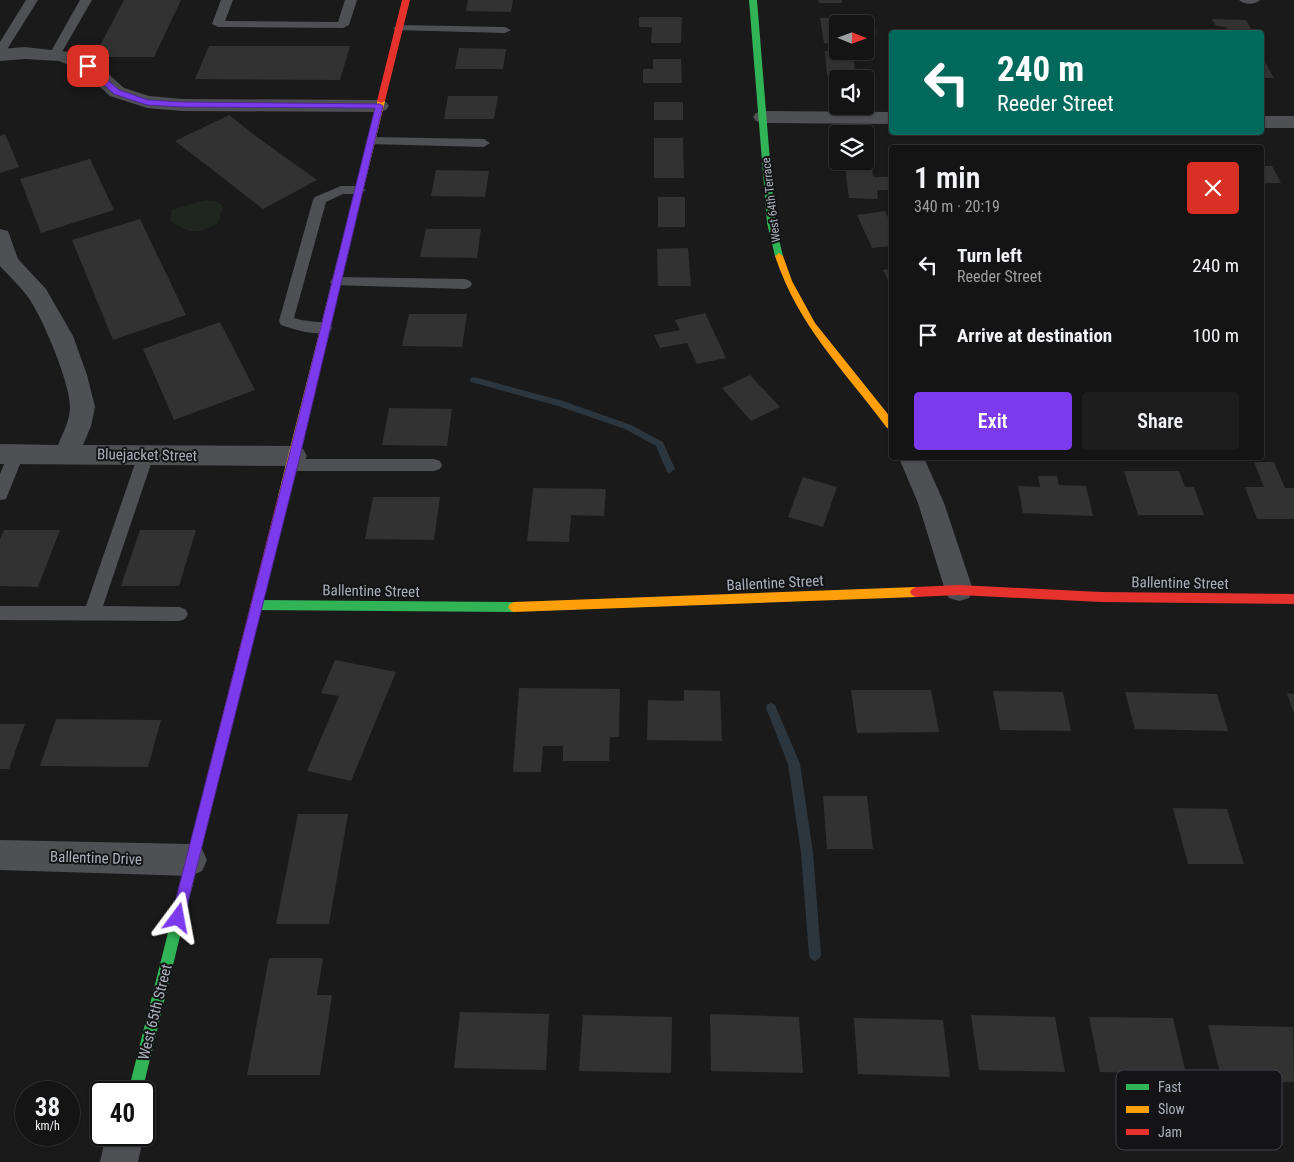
<!DOCTYPE html>
<meta charset="utf-8">
<style>
:root{--surface:#141414;--page:#1d1d1d;--text:#f1f3f6;--muted:#9d9ea0;--line:#333334;--accent:#7c3aed}
body{margin:0;font-family:"Roboto Condensed",sans-serif;background:var(--page);color:var(--text);height:100vh;display:flex;flex-direction:column;font-size:19px;white-space:nowrap}
*{box-sizing:border-box;margin:0}
p{font-size:16px;color:var(--muted)}
.icon{flex:none;width:28px;height:28px;fill:none;stroke:currentColor;stroke-width:2;stroke-linecap:round;stroke-linejoin:round}
.map{position:relative;flex:1;overflow:hidden}
.sheet{position:absolute;left:889px;top:145px;width:375px;height:315px;display:flex;flex-direction:column;background:var(--surface);border-radius:5px;box-shadow:0 1px 4px #0004,0 0 0 1px var(--line)}
.sheet>*{flex:none}
.top-card{position:absolute;left:889px;top:30px;width:375px;height:105px;border-radius:5px;box-shadow:0 1px 4px #0004,0 0 0 1px var(--line);background:#00695c;color:#fff;overflow:hidden}
.needle{width:32px;rotate:91deg}
.controls{position:absolute;left:829px;top:15px;display:grid;gap:10px}
.controls a{display:grid;place-items:center;width:45px;height:45px;border-radius:5px;background:var(--surface);box-shadow:0 1px 4px #0004,0 0 0 1px var(--line);font-size:25px}
.speed{position:absolute;left:15px;top:1081px;display:flex;gap:10px;font-size:25px;font-weight:700;text-align:center}
.speed>*{display:grid;place-content:center;width:65px;height:65px;border-radius:50%;background:var(--surface);box-shadow:0 1px 4px #0004,0 0 0 1px var(--line);line-height:1}
.speed small{font-size:12px;font-weight:400}
.speed .limit{border:2px solid #111;border-radius:8px;background:#fff;color:#111}
.pin{position:absolute;display:grid;place-items:center;width:42px;height:42px;color:#fff;margin:-21px;border-radius:10px;box-shadow:0 2px 8px #0006}
.me{position:absolute;width:55px;margin:-28px;rotate:13deg;stroke-linejoin:round;filter:drop-shadow(0 0 4px #0008)}
.turn{display:flex;align-items:center;gap:18px;height:105px;padding:0 25px;font-size:22px}
.turn .icon{width:65px;height:65px;stroke-width:2.5}
.turn b{display:block;font-size:35px;line-height:42px}
.round{display:grid;place-items:center;flex:none;width:52px;height:52px;border-radius:5px;background:var(--page)}
.summary{display:flex;align-items:center;justify-content:space-between;height:85px;padding:0 25px}
h1{font-size:30px;font-weight:600;line-height:38px}
.action{display:flex;gap:10px;margin-top:auto;padding:10px 25px}
.action a{flex:1;height:58px;border-radius:5px;background:var(--accent);color:#fff;font-size:20px;font-weight:600;line-height:58px;text-align:center}
.action a+a{background:var(--page);color:var(--text)}
ul{padding:0;list-style:none}
li{display:flex;align-items:center;gap:15px;height:70px;padding:0 25px}
li div{flex:1}
li b{display:block;font-size:19px}
li em{font-style:normal}
.map>svg:first-child{display:block}
.green{fill:#1e261f}
.lines{fill:none;stroke-linecap:round;stroke-linejoin:round}
.stream{fill:#2c363e;fill-rule:evenodd}
.building{fill:#323233}
.lane{fill:#4e5054;fill-rule:evenodd}
.street{fill:#4e5054;fill-rule:evenodd}
.fast{fill:#30b455;fill-rule:evenodd}
.slow{fill:#ff9f0a;fill-rule:evenodd}
.jam{fill:#e5322d;fill-rule:evenodd}
.route{fill:#7c3aed;stroke:#51269a}
.labels{text-anchor:middle;stroke-width:4;stroke-linejoin:round;paint-order:stroke}
.far-street-label{font-size:12px;fill:#abb1bc;stroke:#141417}
.street-label{font-size:15px;fill:#abb1bc;stroke:#141417}
.key{fill:#141417;stroke:#414349;stroke-width:1}
.key-label{font-size:14px;fill:#abb1bc}
</style>
<div class="map">
<svg width="1294" height="1162" viewBox="0 0 1294 1162">
<rect width="100%" height="100%" fill="#1a1a1b"/>
<path class="green" d="M205 200 216 201 223 206 218 223C197 235 189 234 170 220L172 210Z"/>
<g class="lines">
<path class="stream" d="M474 377 563 401 631 425 663 442 675 469 670 473 667 472 656 446 625 429 558 406 471 382 470 380 471 378Z
M771 703 775 705 800 764 813 853 821 955 819 959 815 961 811 959 809 955 801 853 788 764 766 708 767 705Z"/>
</g>
<path class="building" d="M124 0H181L154 57H94Z
M468 0H513L511 12 466 11Z
M818 0H842V3H819Z
M639 17H682L681 43H651L652 27H639Z
M820 18H872L876 33H865V24H838V43H824Z
M1212 19 1246 20 1253 32H1229L1226 27 1216 26Z
M209 46H350L340 80 195 79Z
M459 48 506 49 503 69H455Z
M825 51 852 52 856 76H827Z
M1261 55 1274 78H1261Z
M653 59H681L682 83H643V69H653Z
M448 96H498L494 119H444Z
M654 102H683V120H654Z
M229 115 253 134 317 180 263 209 175 141Z
M5 134 19 167 0 173V136Z
M654 138H683L684 178H654Z
M90 159 114 210 41 233 20 179Z
M1261 166H1272L1281 183H1261Z
M845 167H872L873 177H888L890 190H877L878 199 849 198Z
M436 170 489 171 485 197 431 196Z
M658 197H685V227H658Z
M885 211 891 224V246L872 248 857 215Z
M140 219 186 315 113 340 72 240Z
M426 229H481L477 258 420 257Z
M688 248 691 286H658L657 249Z
M891 269V287L883 270Z
M705 313 726 358 697 364 687 343 660 348 654 335 680 330 675 320Z
M409 314H467L462 347 402 346Z
M220 322 255 390 174 420 143 349Z
M750 375 780 407 751 421 722 388Z
M389 408 452 409 447 446 382 445Z
M1254 462H1274L1285 488H1294V519H1257L1245 487H1264Z
M1124 471H1179L1185 487H1194L1204 515H1138Z
M1038 476H1057L1059 485 1086 486 1093 516 1023 513 1018 486 1040 487Z
M803 477 837 487 823 527 788 517Z
M533 488 606 489 604 516 571 515 569 542 527 541Z
M373 497H440L434 540 365 539Z
M4 530H60L38 587 0 586V539Z
M140 530H196L179 586H121Z
M335 660 396 672 351 781 307 771 339 696 321 693Z
M519 688 620 689 619 737H610L609 761H563V746H543L541 772H513Z
M684 690 720 691 722 741 647 740 648 700 684 701Z
M851 690H931L939 732 857 733Z
M993 691 1063 692 1071 731 1000 730Z
M1125 692 1217 694 1228 731 1135 729Z
M1287 693 1294 694V714Z
M56 719 161 720 148 767 40 766Z
M0 724H25L9 769H0Z
M823 796H867L873 849H827Z
M1173 808 1227 809 1244 864H1188Z
M298 814H348L329 924H276Z
M269 958H323L317 995H332L320 1075H247Z
M460 1012 549 1014 546 1070 454 1068Z
M710 1014 799 1017 803 1073 711 1071Z
M583 1015 672 1017 671 1073 579 1071Z
M971 1015 1055 1017 1065 1072 979 1070Z
M1089 1017 1173 1018 1186 1074 1100 1072Z
M854 1018 943 1020 950 1077 858 1074Z
M1208 1025 1293 1027 1294 1082 1222 1081Z"/>
<g class="lines">
<path class="lane" d="M26 0H38L6 51 0 55V42Z
M80 0H92L59 57H51L49 55Z
M221 0H233L225 21 338 22 345 0H357L349 25 343 28 218 27 212 24Z
M1239 0H1260C1255 5 1244 5 1239 0Z
M399 25 505 27 511 30 505 33 395 30 393 28Z
M372 137 484 139 490 143 484 147 368 144 366 141Z
M341 186H359L366 190 359 194H343L326 202 294 318C306 322 318 321 330 324L332 328 330 332C314 336 296 330 281 325L279 321 313 200 315 197Z
M337 277 465 279 470 281 472 284 470 287 465 289 332 285 330 282 332 279Z
M16 448 22 450 24 454 6 499 0 500V474L10 450Z
M146 449 152 451 154 455 103 606 179 607 185 609 188 614 185 619 179 621 0 620V606H86L138 455 140 451Z
M292 459H434L440 461 442 465 440 469 434 471H292L286 469 284 465 286 461Z"/>
<path class="street" d="M25 47 69 52 95 62 124 88 149 96 182 99 379 100 386 102 389 106 386 110 379 112 182 111 147 108 110 96 81 70 59 61 25 59 0 61V49Z
M763 111 891 112V124L763 123 756 121 753 117 756 113Z
M1261 116H1294V128H1261Z
M0 229 8 231 18 259 46 289 73 336 87 375 95 407 91 426 83 445 294 446 303 449 307 456 303 463 294 466 0 464V444L58 445C63 433 69 422 70 409 72 387 42 316 28 297 20 286 9 276 0 266Z
M899 458H924L944 503 973 590 969 598 959 601 949 598 945 590 918 503Z
M0 840 191 844 202 849 207 860 202 871 191 876 0 870Z
M106 1135H144L138 1162H100Z"/>
<path class="fast" d="M749 0H757L775 223 783 256 779 259 775 256 767 223Z
M256 600 514 602 518 604 520 607 518 610 514 612 256 610 252 608 250 605 252 602Z
M212 775 216 777 218 781 142 1092H128L206 781 208 777Z"/>
<path class="slow" d="M378 99 385 101 288 496 283 500 278 496Z
M779 253 783 256 792 281 815 323 891 418V429L887 428C844 370 798 326 775 256Z
M916 587 920 589 922 592 920 595 916 597 514 612 510 610 508 607 510 604 514 602Z"/>
<path class="jam" d="M402 0H410L385 101 381 103 377 101Z
M283 492 288 496 218 781 216 785 212 787 208 785 206 781 278 496Z
M959 585 1101 592 1294 594V604L1101 602 959 595 916 597 912 595 910 592 912 589 916 587Z"/>
</g>
<path class="route" d="M88 63 119 90 148 100 182 102 380 104 383 106 300 456 184 918 182 923 178 925 173 923 171 918 289 456 375 108 182 107 147 105 114 94 85 67 84 66Z"/>
<g class="labels">
<g class="far-street-label">
<text transform="translate(771 200) rotate(-97)" y="4">West 64th Terrace</text>
</g>
<g class="street-label">
<text transform="translate(147 455) rotate(1)" y="5">Bluejacket Street</text>
<text transform="translate(775 583) rotate(-3)" y="5">Ballentine Street</text>
<text transform="translate(1180 583) rotate(1)" y="5">Ballentine Street</text>
<text transform="translate(371 591) rotate(1)" y="5">Ballentine Street</text>
<text transform="translate(96 858) rotate(2)" y="5">Ballentine Drive</text>
<text transform="translate(155 1012) rotate(-76)" y="5">West 65th Street</text>
</g>
</g>
<rect x="1116" y="1070" width="166" height="80" rx="8" class="key"/>
<rect x="1126" y="1084" width="23" height="6" fill="#30b455"/>
<rect x="1126" y="1106" width="23" height="7" fill="#ff9f0a"/>
<rect x="1126" y="1129" width="23" height="6" fill="#e5322d"/>
<g class="key-label">
<text x="1158" y="1092">Fast</text>
<text x="1158" y="1114">Slow</text>
<text x="1158" y="1137">Jam</text>
</g>
</svg>
<div class="controls">
<a><svg class="needle" viewBox="-14 -14 28 28"><path d="M0-13l5 13h-10z" fill="#e53935"/><path d="M0 13l5-13h-10z" fill="#9d9ea0"/></svg></a>
<a><svg class="icon" aria-label="sound" viewBox="0 0 24 24"><path d="M4 9h4l5-4v14l-5-4H4zM17 9q2 3 0 6"/></svg></a>
<a><svg class="icon" aria-label="layers" viewBox="0 0 24 24"><path d="M12 4l9 5-9 5-9-5zM3 14l9 5 9-5"/></svg></a>
</div>
<div class="speed"><div>38<small>km/h</small></div><div class="limit">40</div></div>
<div class="pin" style="left:88px;top:66px;background:#d93025"><svg class="icon" aria-label="arrive" viewBox="0 0 24 24"><path d="M6 21V4h12l-3 4 3 4H6"/></svg></div>
<svg class="me" style="left:178px;top:918px" viewBox="-20 -20 40 40"><path d="M0-17L14 15 0 8-14 15z" fill="#7c3aed" stroke="#fff" stroke-width="4"/></svg>
<div class="top-card">
<div class="turn"><svg class="icon" aria-label="left" viewBox="0 0 24 24"><path d="M17 20v-9H6M10 6l-5 5 5 5"/></svg><div><b>240 m</b>Reeder Street</div></div>
</div>
<section class="sheet">
<div class="summary"><div><h1>1 min</h1><p>340 m · 20:19</p></div><a class="round" style="background:#d93025;color:#fff"><svg class="icon" aria-label="close" viewBox="0 0 24 24"><path d="M6 6l12 12M18 6L6 18"/></svg></a></div>
<ul>
<li><svg class="icon" aria-label="left" viewBox="0 0 24 24"><path d="M17 20v-9H6M10 6l-5 5 5 5"/></svg><div><b>Turn left</b><p>Reeder Street</p></div><em>240 m</em></li>
<li><svg class="icon" aria-label="arrive" viewBox="0 0 24 24"><path d="M6 21V4h12l-3 4 3 4H6"/></svg><div><b>Arrive at destination</b></div><em>100 m</em></li>
</ul>
<div class="action"><a>Exit</a><a>Share</a></div>
</section>
</div>
